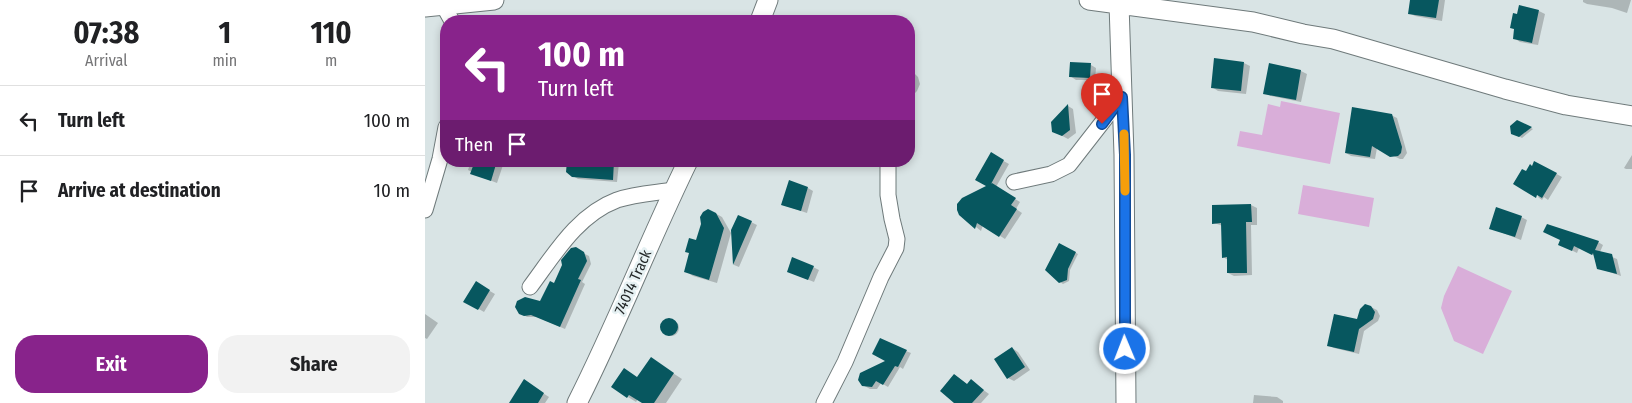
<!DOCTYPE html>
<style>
:root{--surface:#fff;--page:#f2f2f2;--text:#202124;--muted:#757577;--line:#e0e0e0;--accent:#88238b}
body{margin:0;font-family:"Fira Sans Condensed",sans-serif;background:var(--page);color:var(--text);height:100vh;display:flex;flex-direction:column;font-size:19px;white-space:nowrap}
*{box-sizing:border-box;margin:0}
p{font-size:16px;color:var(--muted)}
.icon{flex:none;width:28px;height:28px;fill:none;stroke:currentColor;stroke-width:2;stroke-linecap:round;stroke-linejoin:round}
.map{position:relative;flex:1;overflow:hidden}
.panel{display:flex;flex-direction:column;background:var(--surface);width:425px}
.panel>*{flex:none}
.banner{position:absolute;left:15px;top:15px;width:475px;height:152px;border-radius:20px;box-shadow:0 2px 8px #0003;background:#88238b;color:#fff;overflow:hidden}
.pin{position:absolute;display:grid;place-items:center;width:42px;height:42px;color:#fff;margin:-51px -21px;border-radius:50% 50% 50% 0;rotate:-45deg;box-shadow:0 0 5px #0007}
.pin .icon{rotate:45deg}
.me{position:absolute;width:55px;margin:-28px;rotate:359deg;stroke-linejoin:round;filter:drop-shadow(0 0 4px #0008)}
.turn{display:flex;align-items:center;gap:18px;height:105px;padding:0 15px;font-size:22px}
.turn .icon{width:65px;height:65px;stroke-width:2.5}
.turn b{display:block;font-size:35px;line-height:42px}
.then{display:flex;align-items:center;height:48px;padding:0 15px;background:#0003;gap:10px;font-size:19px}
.eta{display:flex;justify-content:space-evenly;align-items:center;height:85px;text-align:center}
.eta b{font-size:30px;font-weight:700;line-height:35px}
.action{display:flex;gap:10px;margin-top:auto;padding:10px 15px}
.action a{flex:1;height:58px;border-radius:20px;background:var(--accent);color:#fff;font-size:20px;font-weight:700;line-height:58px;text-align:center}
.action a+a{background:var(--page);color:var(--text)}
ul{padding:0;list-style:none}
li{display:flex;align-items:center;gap:15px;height:70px;padding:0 15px;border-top:1px solid var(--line)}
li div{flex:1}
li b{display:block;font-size:19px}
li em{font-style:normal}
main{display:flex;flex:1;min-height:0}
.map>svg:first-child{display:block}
.green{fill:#d9aed9}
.shadow{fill:#0003}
.building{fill:#07575f}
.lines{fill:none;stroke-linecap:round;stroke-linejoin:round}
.minor-casing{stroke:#6f7a7b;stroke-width:17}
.tertiary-casing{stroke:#6f7a7b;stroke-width:21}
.minor{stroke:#fff;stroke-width:15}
.tertiary{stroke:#fff;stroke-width:19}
.route-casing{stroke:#114b97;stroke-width:12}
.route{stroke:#1a73e8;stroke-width:9}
.slow{stroke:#f59e0b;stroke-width:9}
.labels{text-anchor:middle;stroke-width:5;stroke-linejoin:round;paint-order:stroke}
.street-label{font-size:15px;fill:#242829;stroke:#e6f1f3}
</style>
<main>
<section class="panel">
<div class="eta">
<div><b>07:38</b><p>Arrival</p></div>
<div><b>1</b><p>min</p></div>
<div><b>110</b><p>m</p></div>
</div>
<ul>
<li><svg class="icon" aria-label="left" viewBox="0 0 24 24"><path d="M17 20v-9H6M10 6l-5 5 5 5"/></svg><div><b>Turn left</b></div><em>100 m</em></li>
<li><svg class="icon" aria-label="arrive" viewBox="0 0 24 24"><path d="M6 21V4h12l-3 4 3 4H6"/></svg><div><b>Arrive at destination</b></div><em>10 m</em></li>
</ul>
<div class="action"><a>Exit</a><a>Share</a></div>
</section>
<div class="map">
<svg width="1207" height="403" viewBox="0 0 1207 403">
<rect width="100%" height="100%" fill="#d9e4e5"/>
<path class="green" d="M856 101 915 113 905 164 812 146 815 131 837 135 843 104 855 107Z
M878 185 949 198 944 227 873 214Z
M1033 266 1087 291 1058 354 1029 341 1016 308 1019 296Z"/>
<path class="shadow" d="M986 0H1020L1017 21 990 16 984 13Z
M1158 0H1206L1202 13 1187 8 1162 4 1158 2Z
M1114 11 1120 14 1113 45 1095 42 1089 38 1091 30 1087 28Z
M819 63 825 66 821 94 793 91 787 87Z
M666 65 671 68 670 80H651L645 76Z
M845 65 876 71 882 74 876 102 846 96 840 93Z
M484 68 493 77 495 84 492 91 485 98 484 110Z
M643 106 648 109 651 133 643 139 628 131Z
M966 115 972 118 982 153 978 159H975L952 148 950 159 926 156 921 153Z
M1092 121 1108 129 1097 138 1087 133Z
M566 154 584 164 571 187 595 202 591 209 597 213 580 239 558 225 556 231 535 214 564 186Z
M1207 155V169H1201L1199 168Z
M46 161H69L78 165 72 183 46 173 47 172 43 170Z
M140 161H191L194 163 192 182 153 179 148 176 143 164Z
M376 161H390L379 167 377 166Z
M1119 167 1137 177 1123 200 1119 197 1117 200 1113 197 1117 190 1101 173Z
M383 188 388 191 382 213 358 205Z
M826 205 832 208V225H826L827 275 809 276 803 273V260L798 257V226L789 223Z
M288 212 297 217 306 233 292 283 268 276 260 271 272 242Z
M1096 217 1102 220 1096 240 1065 228Z
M326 222 332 225 314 267 309 265 307 230Z
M1137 240 1173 242 1178 245 1175 252 1192 259 1196 276 1173 268 1170 256 1154 248 1152 253 1140 247Z
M634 244 653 254 645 270 644 281 638 284 635 282Z
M150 249 164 256 166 264 157 282 160 284 140 329 112 317H102L97 314 116 303 130 284Z
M388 267 394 270 389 282 369 274Z
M51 283 70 294 59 312 40 301Z
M946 307 952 310 955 316 953 321 939 331 934 354 909 348 903 345 933 321Z
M0 314 13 323 2 339 0 338Z
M238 328a8 8 0 1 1 16 0a8 8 0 1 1-16 0Z
M587 348 593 352 605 370 589 381 583 378Z
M481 351 486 353 478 369 475 367 463 387 456 383 452 389H445L436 384 463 361Z
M234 364 257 379 241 403H219L213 399 211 402 203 397 213 378Z
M530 375 543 385 546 381 564 394 556 403H531Z
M99 381 124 397 120 403H85Z
M829 395 852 397 858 401V403H828Z"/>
<path class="building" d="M985 0H1014L1011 18 983 14Z
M1094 5 1114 10 1107 43 1088 39 1089 29 1085 28 1088 13 1092 14Z
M789 58 819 62 816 91 786 88Z
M645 62 666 63 665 78 644 77Z
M844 63 876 70 871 100 838 94Z
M643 104 645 130 637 136 627 132 626 122Z
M927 107 967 114 977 147 976 153 973 156 965 157 947 146 945 157 920 153Z
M1092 120 1107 127 1094 137 1086 134 1085 126Z
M566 152 579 160 566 184 567 183 591 198 586 205 592 209 574 237 552 223 550 229 534 215 532 210V204L537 198 561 186 550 180Z
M50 161H72L66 181 45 174Z
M142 161H189L188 180 147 177 141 172Z
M1109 161 1132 173 1117 198 1112 195 1111 198 1088 184 1097 169 1101 171 1105 164 1107 166Z
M364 180 383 187 376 211 356 205Z
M826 204 827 222H821L822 273H802V257L797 258 796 223 787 224V205Z
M1071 207 1097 216 1090 237 1064 229Z
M283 209 291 213 299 228 284 280 259 272 264 253 260 252 264 238 271 240 276 224 275 217 278 212Z
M313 215 327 221 308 265 306 230Z
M1122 224 1174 241 1170 250 1187 254 1192 274 1172 269 1168 253 1167 255 1149 246 1147 251 1133 245 1135 240 1118 232Z
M634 243 651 252 643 269 642 280 634 283 620 270Z
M151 247 159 252 162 261 153 279 156 280 135 327 106 315 99 316 94 314 90 307 92 301 100 297 115 301 125 281 129 283 137 265 136 260 146 248Z
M367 257 389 266 383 280 362 272Z
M51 281 65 290 53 310 38 302Z
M940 304 946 306 950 312 948 319 934 329 929 352 902 346 909 314 932 319 935 309Z
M235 327a9 9 0 1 1 18 0a9 9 0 1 1-18 0Z
M455 338 482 350 473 367 470 366 458 385 451 381 447 387 437 386 433 380 435 373 460 361 447 354Z
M587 347 600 367 582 379 569 359Z
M226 357 249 373 229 403H217L204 395 202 398 186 387 199 368 212 377Z
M529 374 542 384 546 379 559 390 547 403H529L515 391Z
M99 379 119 393 113 403H84Z"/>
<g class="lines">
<g class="minor-casing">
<path id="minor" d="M18 5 27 21
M589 182 626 174 644 165 697 97
M0 210 15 159 21 127
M105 287C129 255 152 215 192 200 210 194 230 193 249 190
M399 403 420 362 456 277 471 248 472 239 467 219 463 195V161"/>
</g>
<g class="tertiary-casing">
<path id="tertiary" d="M664 0 828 22 878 34 908 39 1080 89 1141 105 1207 116
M694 4 699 155 701 403
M0 7 69 0
M335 21 343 0
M152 403C192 324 224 241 263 161"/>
</g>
<use href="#minor" class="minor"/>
<use href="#tertiary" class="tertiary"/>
</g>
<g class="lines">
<g class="route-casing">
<path id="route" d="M677 124 697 97 700 155V349"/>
</g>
<use href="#route" class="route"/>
<path class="slow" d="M699 134 700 191"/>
</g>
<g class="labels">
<g class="street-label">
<text transform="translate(208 282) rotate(-66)" y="5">74014 Track</text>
</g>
</g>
</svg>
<div class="pin" style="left:677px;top:124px;background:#d93025"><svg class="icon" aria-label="arrive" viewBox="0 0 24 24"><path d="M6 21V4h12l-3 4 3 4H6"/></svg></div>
<svg class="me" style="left:700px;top:349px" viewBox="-20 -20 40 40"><circle r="17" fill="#1a73e8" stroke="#fff" stroke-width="3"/><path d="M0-11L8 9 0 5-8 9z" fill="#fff"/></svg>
<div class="banner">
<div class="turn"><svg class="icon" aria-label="left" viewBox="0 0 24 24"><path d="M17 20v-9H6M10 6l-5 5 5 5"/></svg><div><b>100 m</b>Turn left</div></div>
<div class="then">Then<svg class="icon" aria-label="arrive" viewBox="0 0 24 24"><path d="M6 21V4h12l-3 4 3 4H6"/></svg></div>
</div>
</div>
</main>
